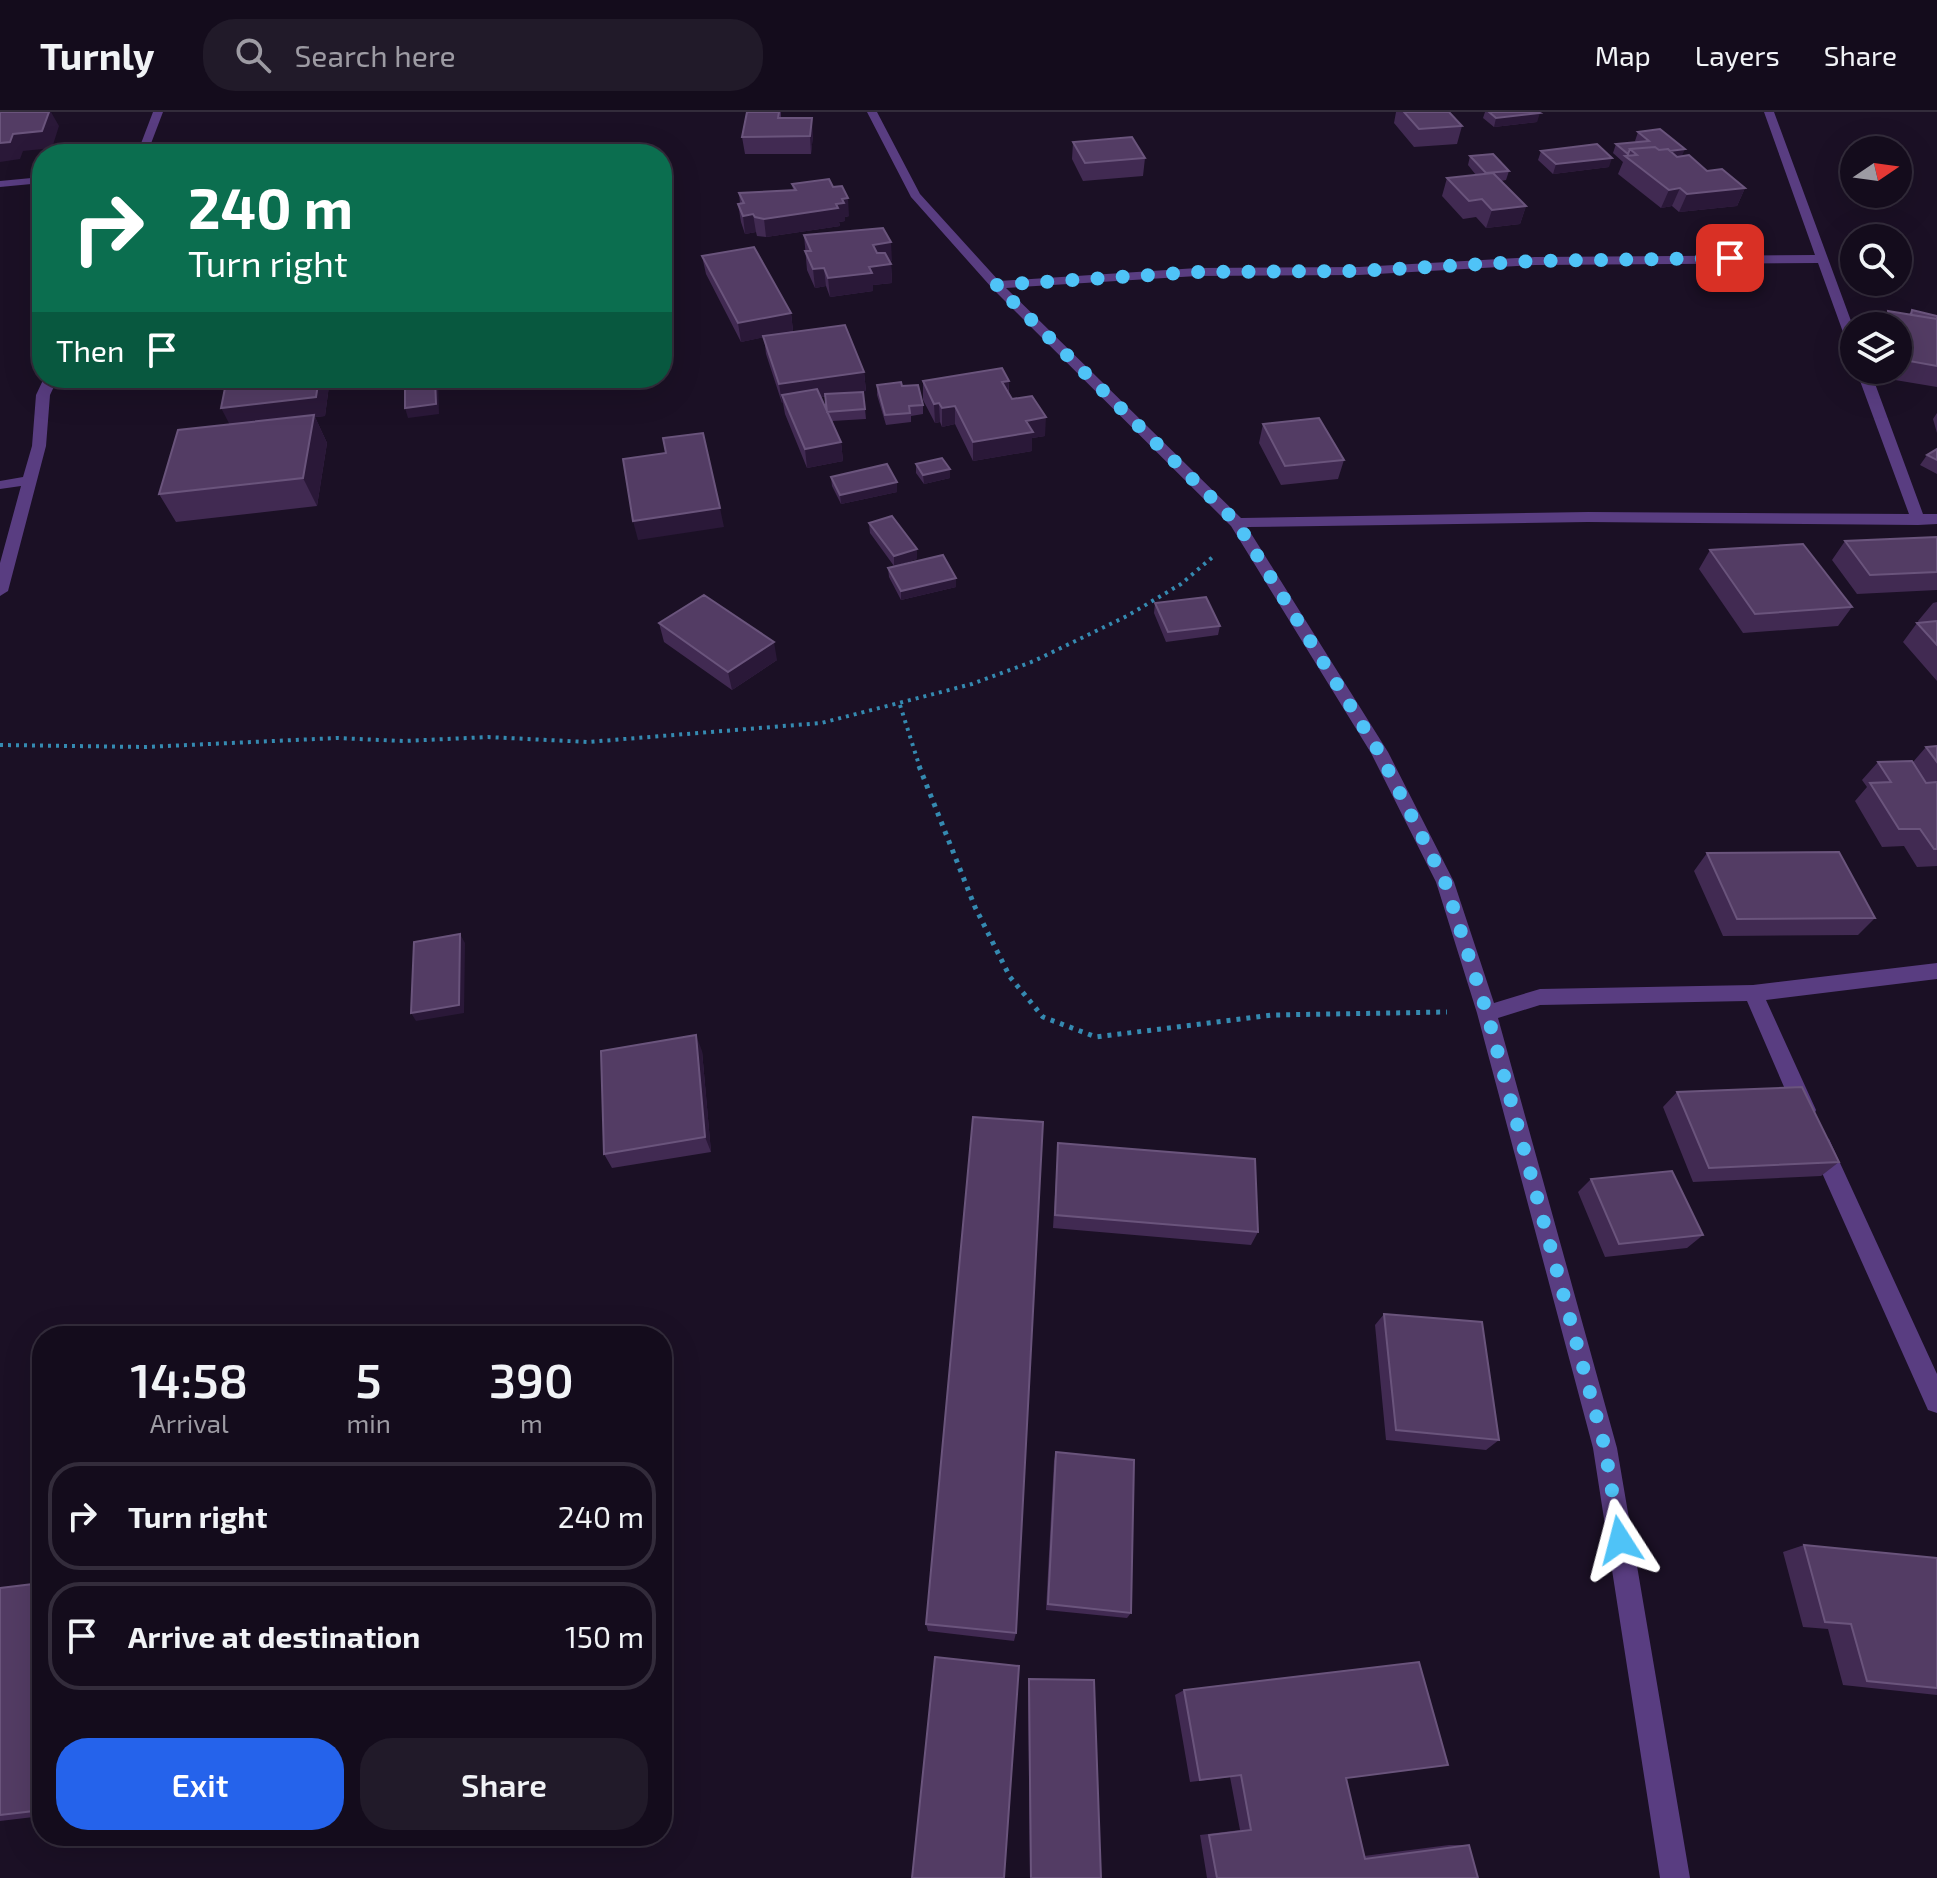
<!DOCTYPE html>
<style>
:root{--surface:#140c1c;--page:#211a29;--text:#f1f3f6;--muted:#9d9ba3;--line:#332c3b;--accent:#2563eb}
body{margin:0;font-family:"Exo 2",sans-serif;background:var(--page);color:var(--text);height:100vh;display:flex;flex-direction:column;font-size:30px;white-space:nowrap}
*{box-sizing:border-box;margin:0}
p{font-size:26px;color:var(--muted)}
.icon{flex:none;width:44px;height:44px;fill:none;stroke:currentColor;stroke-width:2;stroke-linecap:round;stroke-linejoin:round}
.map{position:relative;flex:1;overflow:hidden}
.panel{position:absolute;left:32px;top:1214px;width:640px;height:520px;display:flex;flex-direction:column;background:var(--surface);border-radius:32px;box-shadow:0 8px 32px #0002,0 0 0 2px var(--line)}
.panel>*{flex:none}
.top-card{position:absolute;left:32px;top:32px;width:640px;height:244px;border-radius:32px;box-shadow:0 8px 32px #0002,0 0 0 2px var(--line);background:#0b6e4f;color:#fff;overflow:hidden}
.needle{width:52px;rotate:77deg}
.fabs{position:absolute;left:1840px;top:24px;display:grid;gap:16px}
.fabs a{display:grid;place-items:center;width:72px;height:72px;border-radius:50%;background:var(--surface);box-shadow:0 8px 32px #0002,0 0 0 2px var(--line);font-size:40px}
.pin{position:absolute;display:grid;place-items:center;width:68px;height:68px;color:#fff;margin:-34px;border-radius:16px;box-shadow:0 4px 12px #0006}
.me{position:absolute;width:88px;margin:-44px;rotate:351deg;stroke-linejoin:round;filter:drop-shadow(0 0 6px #0008)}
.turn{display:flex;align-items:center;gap:28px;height:168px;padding:0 24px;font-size:36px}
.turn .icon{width:104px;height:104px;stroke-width:2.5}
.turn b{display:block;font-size:56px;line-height:68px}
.then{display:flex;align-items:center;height:76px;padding:0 24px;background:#0003;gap:16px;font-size:30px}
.eta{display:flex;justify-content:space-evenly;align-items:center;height:136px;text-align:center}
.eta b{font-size:48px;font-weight:600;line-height:56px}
.cta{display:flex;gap:16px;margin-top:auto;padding:16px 24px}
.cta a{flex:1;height:92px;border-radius:32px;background:var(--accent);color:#fff;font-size:32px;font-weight:600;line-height:92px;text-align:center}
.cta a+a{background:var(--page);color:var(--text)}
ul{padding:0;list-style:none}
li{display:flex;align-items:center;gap:24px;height:108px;margin:0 16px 12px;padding:0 8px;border:4px solid var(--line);border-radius:32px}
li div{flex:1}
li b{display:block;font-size:30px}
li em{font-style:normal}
header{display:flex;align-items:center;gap:48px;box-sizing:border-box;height:112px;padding:0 40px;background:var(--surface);border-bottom:2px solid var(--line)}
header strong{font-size:38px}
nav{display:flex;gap:44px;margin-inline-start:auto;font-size:28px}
.search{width:560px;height:72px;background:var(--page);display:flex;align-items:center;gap:20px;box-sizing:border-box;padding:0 28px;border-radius:32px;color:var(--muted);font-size:30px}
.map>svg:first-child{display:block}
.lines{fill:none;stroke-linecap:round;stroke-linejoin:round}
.path-far1{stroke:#358ab1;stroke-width:4;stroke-dasharray:3 5;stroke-linecap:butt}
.path{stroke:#358ab1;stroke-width:5;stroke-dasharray:4 6;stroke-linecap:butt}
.minor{fill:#593d81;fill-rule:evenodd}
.wall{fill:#412a52;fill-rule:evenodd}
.shaded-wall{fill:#2a1838}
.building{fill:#533c64;stroke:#6a547c;stroke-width:2}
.route{stroke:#4fc3f7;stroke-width:14;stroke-dasharray:0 25.2}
</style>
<header>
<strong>Turnly</strong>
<div class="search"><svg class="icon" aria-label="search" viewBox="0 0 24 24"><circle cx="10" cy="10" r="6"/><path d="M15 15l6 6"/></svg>Search here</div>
<nav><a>Map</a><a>Layers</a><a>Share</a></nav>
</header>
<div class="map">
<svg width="1937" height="1766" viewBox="0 0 1937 1766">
<rect width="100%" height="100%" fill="#1b1025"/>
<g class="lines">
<path class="path-far1" d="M900 593 920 656
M0 633 146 635 337 626 403 629 488 625 588 630 821 611 972 572 1034 549 1127 504 1181 472 1215 443"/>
<path class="path" d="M919 654 975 795 1010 865 1043 905 1096 925 1273 903 1447 900"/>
<path class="minor" d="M153 0H163L147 42H137Z
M867 0H877L920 82 999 169 1197 156 1359 155 1535 145 1815 143 1764 0H1774L1854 217V238L1848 234 1818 151 1535 153 1359 163 1197 164 1006 176 1241 406 1588 400 1909 402 1856 258H1870L1923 402H1937V412L1918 413 1588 410 1247 415 1388 640 1454 770 1494 891 1540 877 1753 873 1937 851V867L1766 888 1816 998 1813 1005 1805 1007 1797 1005 1747 889 1540 893 1498 906 1617 1336 1690 1766H1660L1593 1336 1477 901 1436 770 1371 641 1231 414 992 176 911 85Z
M42 65V71L0 75V69Z
M44 266H58L50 283 46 334 8 479 0 484V451L21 374 0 377V369L23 365 32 334 36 283Z
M1821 1024 1829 1027 1937 1262V1301L1928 1298 1810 1034 1813 1027Z"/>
</g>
<path class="wall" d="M747 0H781V6L813 23 811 42H745L742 25Z
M1396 0H1449L1462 14 1457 32 1414 35 1394 11Z
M1485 0H1538L1537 10 1494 15 1483 6Z
M1638 20 1707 59 1745 76 1737 94 1679 100 1672 94 1661 96 1618 62 1623 50 1613 41 1616 32 1636 30 1635 29Z
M1073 30 1145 46 1143 64 1083 69 1072 47Z
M1541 39 1609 55 1553 62 1538 48Z
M1470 44 1509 59 1506 68 1501 69 1526 94 1520 112 1486 116 1476 105 1463 107 1442 84 1447 66 1476 63 1468 53Z
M792 72 849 104 845 105V109L839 110 840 114 766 125 757 124 756 120 745 122 741 110 738 92 740 91 739 81 793 78Z
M804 123 892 149H889L891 152 892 171 873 173V179L830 185 826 174 815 176 807 158Z
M702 144 791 201 793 219 864 260 866 279 857 280 865 297 866 307 832 309 841 330 843 349 807 356 785 302 783 291H782L766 242 764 225 741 230 706 162ZM821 285H826L827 299Z
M1912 198 1937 204V275L1883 266 1882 258H1898V214H1879L1888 199 1909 202Z
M227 266H330L325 304 315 305 327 331 317 394 176 410 159 382 229 312Z
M923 269H1009V281L1012 287 1045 324 1032 326V339L973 349 955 312 942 315 940 310 935 311 923 288Z
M877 273 902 274 923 293V302L911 304V310L886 313 877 283Z
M1937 301V321L1933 307Z
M1263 312 1344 348 1338 367 1281 373 1259 331Z
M1937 337V362L1920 353 1927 343Z
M916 352 950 357V366L924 372 916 361Z
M831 365 897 370V380L841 392 832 374Z
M869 411 917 447 894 454 870 421Z
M1937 425V478L1857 482 1832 448 1845 429Z
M1710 438 1852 495 1838 514 1743 521 1699 457Z
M888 456 956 466V475L901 488 889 465Z
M1937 490V569L1903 530 1917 511H1919L1918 509 1933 491Z
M1155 491 1220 514 1218 523 1166 530 1154 501Z
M659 511 777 548 732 578 664 530Z
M1937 634V754L1917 755 1904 734 1882 735 1855 689 1867 675 1862 668 1878 650H1913L1926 635Z
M1707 741 1875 806 1858 823 1723 824 1694 759Z
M702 939 711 1040 612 1056 604 1042Z
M1677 980 1839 1050 1821 1064 1693 1070 1663 995Z
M1058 1031 1258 1120 1251 1133 1053 1116Z
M1591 1067 1703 1123 1687 1136 1605 1145 1578 1080Z
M1384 1202 1499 1328 1486 1338 1386 1328 1375 1213Z
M1056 1340 1131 1501 1127 1506 1046 1498 1054 1349Z
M1804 1433 1937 1446V1583L1843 1573 1828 1517 1803 1515 1783 1440Z
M42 1471V1704L0 1709V1476Z
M926 1512 1016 1521 1014 1529 928 1519Z
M1029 1567 1101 1766H1030L1028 1571Z
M1184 1578 1346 1666 1364 1744 1449 1733H1469L1478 1766H1207L1200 1723 1240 1718 1230 1665 1190 1670 1175 1583Z"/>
<path class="shaded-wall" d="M49 0H51L59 14 52 36 23 39 20 47 0 50V31Z
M1540 1 1537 10 1494 15 1496 6Z
M812 6 813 23 811 42 810 24Z
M1685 37 1681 46 1637 43Z
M1612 46 1609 55 1553 62 1556 52Z
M1680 76 1672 94 1661 96 1669 78Z
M1745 76 1737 94 1679 100 1687 82Z
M848 86 849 104 845 105V109L839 110 840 114 766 125 764 107 836 92 842 87Z
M1526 94 1520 112 1486 116 1492 98Z
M753 102 756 120 745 122 743 104Z
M891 130 892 149 874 151 873 133Z
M891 152 892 171 873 173V179L830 185 828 166 869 155Z
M824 156 826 174 815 176 813 157Z
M791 201 793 219 741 230 738 211Z
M864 260 866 279 785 290 782 283 783 291H782L779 272Z
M319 266H330L325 304 315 305 327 331 317 394 303 366 231 315 221 296Z
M435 266H438L439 302 408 306 405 296Z
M1009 269 1008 288 1002 270Z
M939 291 940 310 935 311 934 292Z
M955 294V312L942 315V296Z
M1046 305 1045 324 1032 326V339L973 349V330L1026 309Z
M841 330 843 349 807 356 805 337Z
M950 357V366L924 372 923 363Z
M897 370V380L841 392 840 383Z
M720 396 724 415 638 428 633 409Z
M917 437V447L894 454V444Z
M956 466V475L901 488V479Z
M774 530 777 548 732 578 728 560Z
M460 822 465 831 464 901 416 909 411 901Z
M696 923 702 939 711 1040 705 1025Z"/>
<path class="building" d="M0 0H49L42 19 13 22 10 30 0 31Z
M747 0H779L778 6H812L810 24 742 25Z
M1404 0H1449L1462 14 1419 17Z
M1489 0H1538L1540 1 1496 6Z
M1660 17 1685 37 1670 39 1668 37 1659 38 1655 35 1630 37 1628 42 1616 32 1649 29 1638 20Z
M1132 25 1145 46 1085 51 1073 30Z
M1597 32 1612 46 1556 52 1541 39Z
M1655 35 1659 38 1668 37 1677 45 1689 43 1707 59 1722 57 1745 76 1687 82 1680 76 1669 78 1625 44 1637 43 1630 37Z
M1493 42 1509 59 1486 61 1470 44Z
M1493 61 1526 94 1492 98 1482 87 1469 89 1447 66Z
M829 67 833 75 842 74 848 86 842 87 844 91 836 92 838 96 764 107 755 105 753 102 743 104 738 92 744 91 739 81 796 78 792 72Z
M883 116 891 130 873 133 877 141H885L891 152 869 155 872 161 828 166 824 156 813 157 805 139H811L804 123Z
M754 135 791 201 738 211 702 144Z
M1912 198 1937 204V207L1911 203Z
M1888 199 1937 207V254L1898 247V214H1890Z
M845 213 864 260 779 272 763 224Z
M1002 256 1009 269 1002 270 1012 287 1032 284 1046 305 1026 309 1033 320 973 330 955 294 942 296 939 291 934 292 923 269Z
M227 266H319L316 285 221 296Z
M405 266H435L436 292 405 296Z
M901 270 902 274 918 273 923 293 909 294 910 301 885 303 877 273Z
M817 277 841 330 805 337 782 283Z
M863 280 865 297 827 300 825 282Z
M314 303 303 366 159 382 178 318Z
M1319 306 1344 348 1285 354 1263 312Z
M703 321 720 396 633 409 623 347 666 341 663 326Z
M1937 337V348L1927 343Z
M942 346 950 357 923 363 916 352Z
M887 352 897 370 840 383 831 365Z
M892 404 917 437 894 444 869 411Z
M1937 425V460L1870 463 1845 429Z
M1803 432 1852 495 1755 502 1710 438Z
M943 443 956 466 901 479 888 456Z
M704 483 774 530 728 560 659 511Z
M1206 485 1220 514 1168 520 1155 491Z
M1937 509V533L1917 511Z
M1937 634V650L1926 635Z
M1912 649 1926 671 1937 670V737H1934L1920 717H1899L1870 671 1891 670 1878 650Z
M1839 740 1875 806 1737 807 1707 741Z
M460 822 459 893 411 901 414 830Z
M696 923 705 1025 604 1042 601 939Z
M1802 975 1839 1050 1709 1056 1677 980Z
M973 1005 1043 1010 1016 1521 926 1512Z
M1058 1031 1255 1047 1258 1120 1055 1103Z
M1672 1059 1703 1123 1619 1132 1591 1067Z
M1384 1202 1482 1210 1499 1328 1396 1318Z
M1056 1340 1134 1348 1131 1501 1048 1492Z
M1804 1433 1937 1446V1576L1867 1569 1851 1512 1825 1510Z
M42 1471V1698L0 1703V1476Z
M935 1545 1019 1554 1004 1766H912Z
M1419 1550 1448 1653 1346 1666 1365 1747 1469 1733 1478 1766H1217L1209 1723 1251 1718 1241 1663 1200 1668 1184 1578Z
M1029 1567 1094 1568 1101 1766H1031Z"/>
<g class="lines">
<path class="route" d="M1620 1428 1605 1336 1487 901 1445 770 1379 640 1237 411 996 173 1197 160 1359 159 1535 149 1730 146"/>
</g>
</svg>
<div class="fabs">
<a><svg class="needle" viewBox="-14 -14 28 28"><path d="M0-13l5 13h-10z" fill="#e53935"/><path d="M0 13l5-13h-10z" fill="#9d9ba3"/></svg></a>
<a><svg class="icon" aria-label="search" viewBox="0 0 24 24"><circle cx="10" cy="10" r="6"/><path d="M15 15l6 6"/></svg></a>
<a><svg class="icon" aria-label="layers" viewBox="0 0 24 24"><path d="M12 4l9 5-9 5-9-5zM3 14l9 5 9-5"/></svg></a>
</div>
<div class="pin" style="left:1730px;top:146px;background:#d93025"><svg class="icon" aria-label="arrive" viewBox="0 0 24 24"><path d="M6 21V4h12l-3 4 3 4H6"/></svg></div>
<svg class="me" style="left:1620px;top:1428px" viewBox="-20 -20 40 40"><path d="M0-17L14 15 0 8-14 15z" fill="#4fc3f7" stroke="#fff" stroke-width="4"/></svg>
<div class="top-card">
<div class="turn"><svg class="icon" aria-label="right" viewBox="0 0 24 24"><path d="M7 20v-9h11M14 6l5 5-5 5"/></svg><div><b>240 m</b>Turn right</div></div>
<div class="then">Then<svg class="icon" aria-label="arrive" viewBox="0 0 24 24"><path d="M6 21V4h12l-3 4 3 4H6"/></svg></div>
</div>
<section class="panel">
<div class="eta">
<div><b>14:58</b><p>Arrival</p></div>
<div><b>5</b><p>min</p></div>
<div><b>390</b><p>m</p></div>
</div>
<ul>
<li><svg class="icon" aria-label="right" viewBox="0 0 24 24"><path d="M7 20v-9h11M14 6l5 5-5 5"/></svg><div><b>Turn right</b></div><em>240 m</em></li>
<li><svg class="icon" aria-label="arrive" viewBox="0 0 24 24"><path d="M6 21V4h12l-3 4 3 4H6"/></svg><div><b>Arrive at destination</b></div><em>150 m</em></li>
</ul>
<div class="cta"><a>Exit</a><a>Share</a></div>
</section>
</div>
